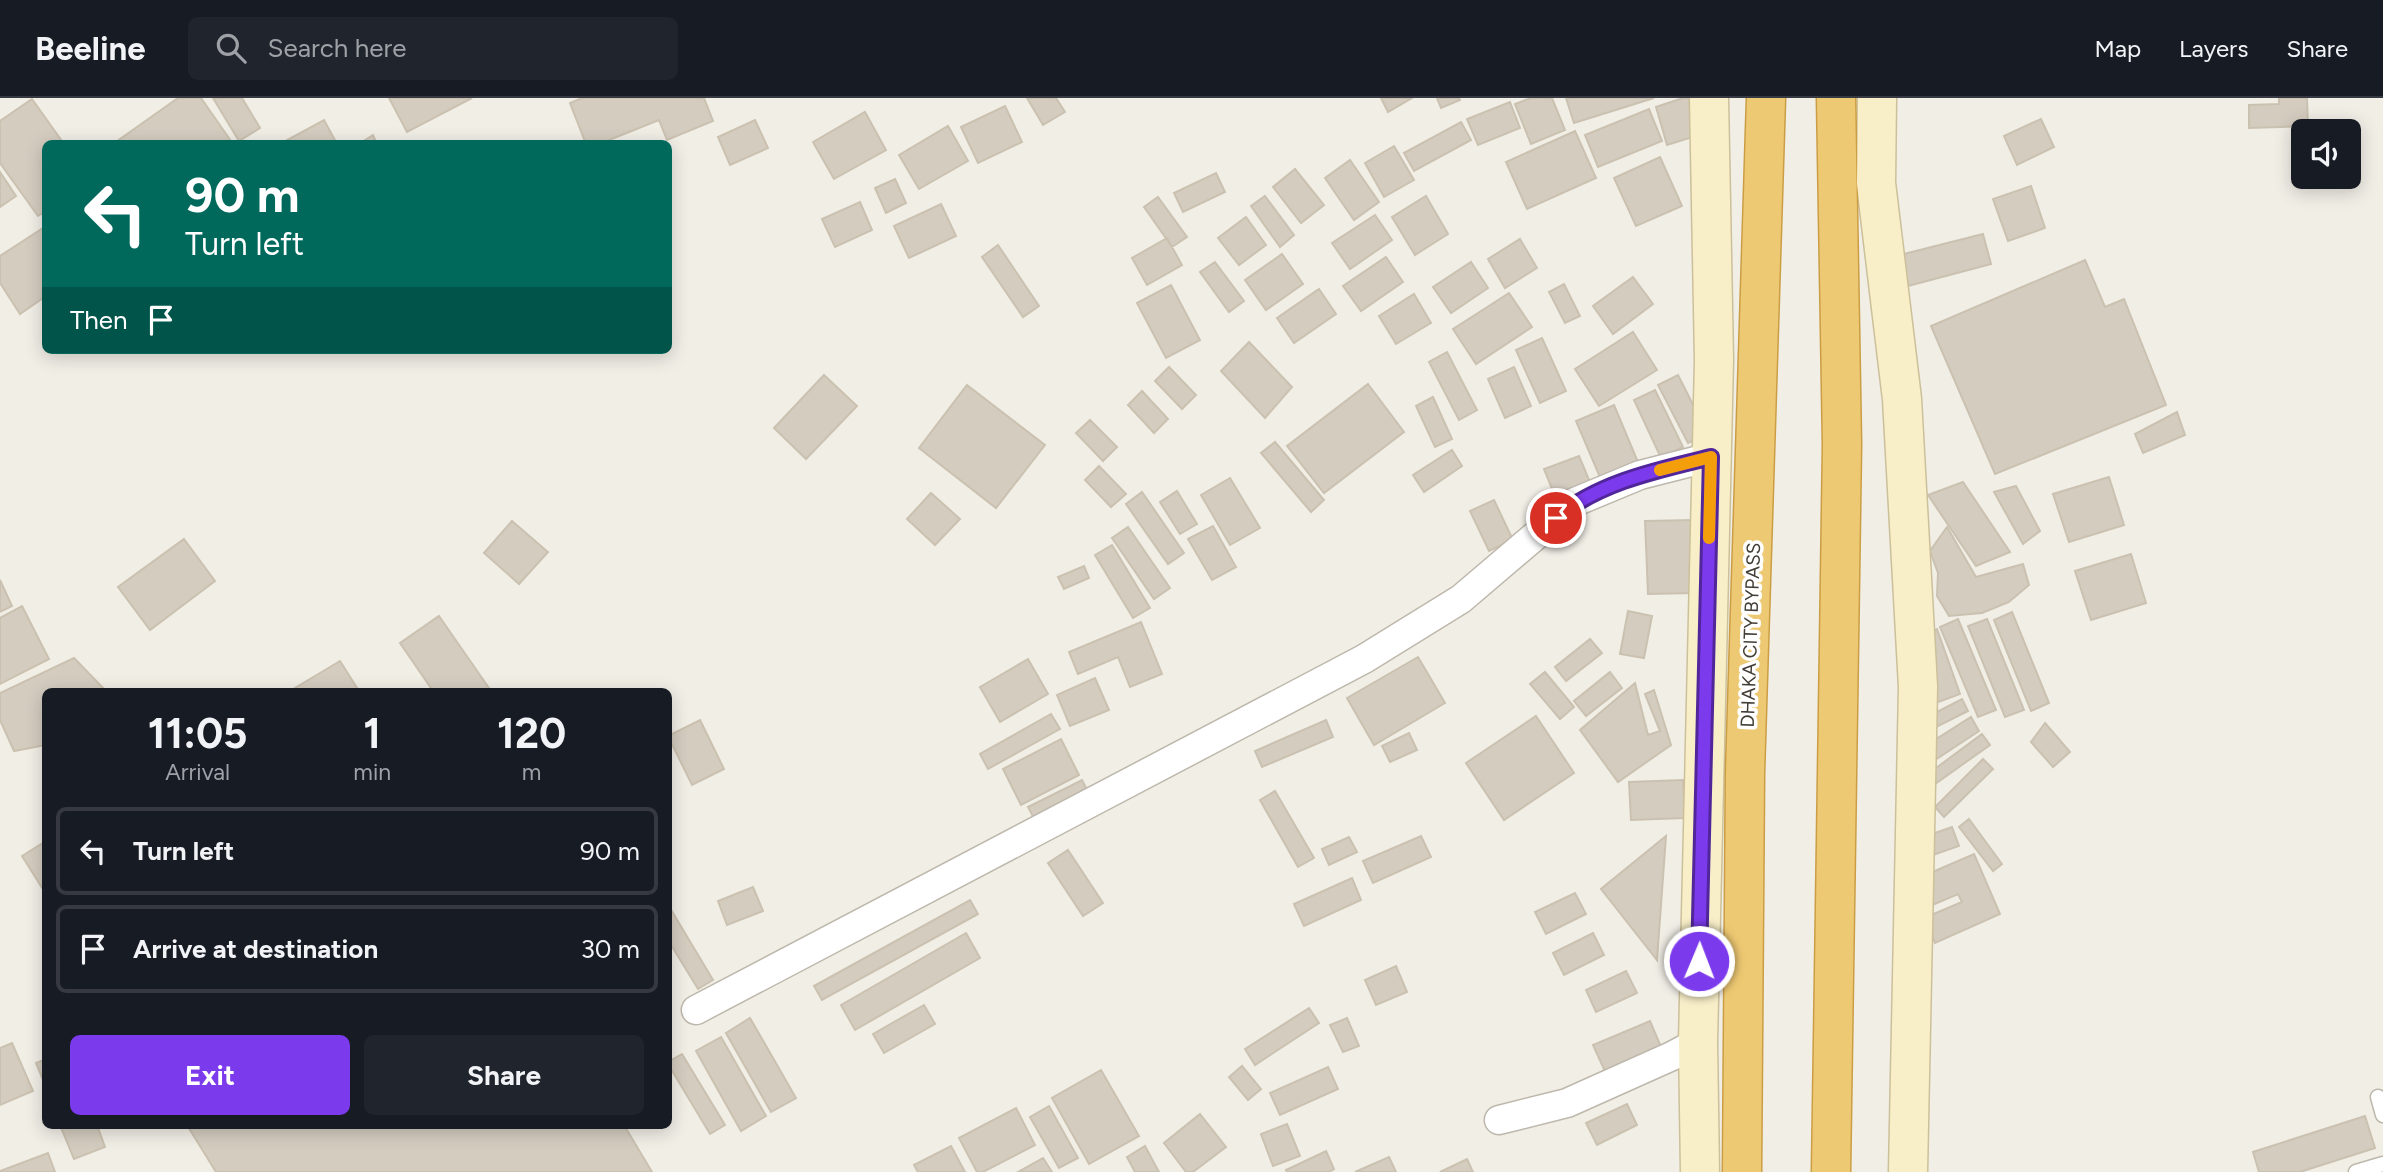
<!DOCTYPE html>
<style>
:root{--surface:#171b24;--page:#20242c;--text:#f1f3f6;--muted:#9ea1a6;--line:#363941;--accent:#7c3aed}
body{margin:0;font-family:Figtree,sans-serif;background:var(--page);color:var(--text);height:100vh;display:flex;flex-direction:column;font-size:26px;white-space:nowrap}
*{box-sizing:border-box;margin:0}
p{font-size:23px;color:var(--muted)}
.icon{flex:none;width:38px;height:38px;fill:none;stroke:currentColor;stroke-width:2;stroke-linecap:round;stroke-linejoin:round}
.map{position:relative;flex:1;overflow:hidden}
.sheet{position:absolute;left:42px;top:590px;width:630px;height:441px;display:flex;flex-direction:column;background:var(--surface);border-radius:10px;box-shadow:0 4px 18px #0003}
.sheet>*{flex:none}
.top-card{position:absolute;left:42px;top:42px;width:630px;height:214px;border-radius:10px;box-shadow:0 4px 18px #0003;background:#00695c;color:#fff;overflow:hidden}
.buttons{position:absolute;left:2291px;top:21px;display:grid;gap:14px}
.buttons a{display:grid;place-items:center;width:70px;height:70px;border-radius:10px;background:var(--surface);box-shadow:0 4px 18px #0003;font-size:35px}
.pin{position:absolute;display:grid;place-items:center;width:60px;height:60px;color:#fff;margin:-30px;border:4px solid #fff;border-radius:50%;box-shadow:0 2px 7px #0007}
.me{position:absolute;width:77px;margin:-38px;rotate:1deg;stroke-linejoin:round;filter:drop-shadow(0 0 5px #0008)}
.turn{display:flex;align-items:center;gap:24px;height:147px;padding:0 28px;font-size:32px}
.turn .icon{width:91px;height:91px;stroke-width:2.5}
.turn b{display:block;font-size:49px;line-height:60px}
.then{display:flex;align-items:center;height:66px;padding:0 28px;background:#0003;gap:14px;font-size:26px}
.eta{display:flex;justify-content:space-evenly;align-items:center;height:119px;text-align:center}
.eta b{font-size:42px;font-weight:700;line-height:49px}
.cta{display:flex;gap:14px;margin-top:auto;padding:14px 28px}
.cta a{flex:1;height:80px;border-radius:10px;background:var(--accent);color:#fff;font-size:28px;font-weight:700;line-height:80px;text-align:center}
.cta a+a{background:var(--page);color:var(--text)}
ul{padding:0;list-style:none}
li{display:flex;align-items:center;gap:21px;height:88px;margin:0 14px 10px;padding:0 14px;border:4px solid var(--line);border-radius:10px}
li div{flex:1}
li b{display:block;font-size:26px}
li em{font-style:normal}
header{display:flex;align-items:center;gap:42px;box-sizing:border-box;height:98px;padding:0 35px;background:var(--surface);border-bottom:2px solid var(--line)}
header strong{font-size:33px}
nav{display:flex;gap:38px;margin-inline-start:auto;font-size:24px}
.search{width:490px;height:63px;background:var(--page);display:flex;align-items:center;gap:18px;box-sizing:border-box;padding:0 24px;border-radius:10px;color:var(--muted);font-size:26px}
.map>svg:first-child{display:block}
.building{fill:#d4ccbf;stroke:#cbc1b0;stroke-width:2}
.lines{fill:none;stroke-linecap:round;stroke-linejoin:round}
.lane-casing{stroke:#beb8ac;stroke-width:17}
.street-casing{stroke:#beb8ac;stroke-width:31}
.secondary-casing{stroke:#ccc09a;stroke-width:41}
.highway-casing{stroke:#cb9e45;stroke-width:41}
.lane{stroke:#fff;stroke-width:14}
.street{stroke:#fff;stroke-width:28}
.secondary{stroke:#f8eec8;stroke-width:38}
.highway{stroke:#eec973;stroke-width:38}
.route-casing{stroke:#51269a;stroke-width:18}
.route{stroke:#7c3aed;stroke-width:12}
.slow{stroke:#f59e0b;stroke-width:12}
.labels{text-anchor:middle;stroke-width:7;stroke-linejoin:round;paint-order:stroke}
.street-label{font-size:19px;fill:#423e36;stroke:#fff}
</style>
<header>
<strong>Beeline</strong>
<div class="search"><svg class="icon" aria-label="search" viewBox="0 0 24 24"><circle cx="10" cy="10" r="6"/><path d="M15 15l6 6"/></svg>Search here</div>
<nav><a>Map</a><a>Layers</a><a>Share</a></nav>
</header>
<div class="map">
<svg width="2383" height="1074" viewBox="0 0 2383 1074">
<rect width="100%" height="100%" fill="#f1eee6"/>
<path class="building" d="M178 0H201L233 46H113Z
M213 0H242L260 30 239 43Z
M389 0H472L407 34Z
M582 0H704L713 23 667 42 659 22 609 42 611 46H586L570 5Z
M1027 0H1056L1065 14 1043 27Z
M1381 0H1412L1388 14Z
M1437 0H1459L1460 2 1441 10Z
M1531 0H1552L1565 32 1531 46 1515 6Z
M1566 0H1654L1574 25Z
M1683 0H1694L1705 35 1667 47 1656 9Z
M2279 0H2307L2308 28 2249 30V7L2279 6Z
M32 1 64 46H46V113L38 118 0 65V23Z
M1510 4 1520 30 1478 47 1467 21Z
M1005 8 1022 44 978 65 961 29Z
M1649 11 1662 43 1598 69 1585 37Z
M865 14 886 52 834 81 813 44Z
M2041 21 2054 49 2017 67 2004 38Z
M324 22 337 46H280Z
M755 22 768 50 730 67 718 39Z
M2315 23 2342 24 2341 33H2315Z
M1461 24 1471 42 1414 73 1404 55Z
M948 28 968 63 919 91 899 57Z
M1575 33 1596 80 1527 111 1506 64Z
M373 37 377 46H359Z
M1394 48 1414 82 1384 99 1365 65Z
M1660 59 1682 108 1636 128 1614 80Z
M1350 62 1379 104 1354 122 1325 80Z
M1295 71 1324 107 1301 125 1273 89Z
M0 74 16 98 0 109Z
M1216 75 1225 94 1183 114 1174 95Z
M895 81 906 105 886 115 875 90Z
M2031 88 2045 130 2008 143 1993 101Z
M1265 98 1294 137 1280 149 1251 108Z
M1426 98 1448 136 1415 157 1392 119Z
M1158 99 1187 139 1172 149 1144 109Z
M860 104 872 132 835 149 822 121Z
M941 106 956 138 909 160 894 128Z
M1375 117 1392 142 1350 171 1332 145Z
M1246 119 1266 147 1239 167 1218 140Z
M46 128V198L20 216 0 185V158Z
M1983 136 1991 166 1908 188 1900 157Z
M1167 140 1182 167 1147 187 1132 160Z
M1520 141 1537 170 1505 190 1488 161Z
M998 147 1039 208 1023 219 982 159Z
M1282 156 1303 186 1266 212 1245 182Z
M1386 159 1403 184 1361 213 1343 188Z
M2085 162 2105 209 2124 201 2166 307 1995 376 1931 228Z
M1215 164 1244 203 1229 214 1200 174Z
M1471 164 1488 190 1451 215 1433 189Z
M1633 179 1653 206 1613 236 1593 208Z
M1564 186 1580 218 1565 225 1549 194Z
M1171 187 1200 242 1166 260 1137 205Z
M1319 191 1336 216 1294 245 1277 220Z
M1509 195 1532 229 1476 266 1453 231Z
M1414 196 1431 225 1396 246 1379 218Z
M1633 234 1657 272 1599 308 1575 271Z
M1542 240 1566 293 1540 305 1516 252Z
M1249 244 1292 289 1265 320 1221 273Z
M1447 254 1477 312 1459 322 1429 264Z
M1169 269 1196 297 1182 311 1155 283Z
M1514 269 1531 308 1505 320 1488 281Z
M824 277 857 308 806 361 774 330Z
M1678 277 1708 336 1688 345 1658 287Z
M1368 286 1404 334 1324 395 1287 348Z
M967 287 1045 347 996 410 919 350Z
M1655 292 1683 349 1661 360 1634 302Z
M1142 293 1168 321 1154 335 1128 307Z
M1433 299 1452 341 1435 349 1416 308Z
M1614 307 1640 369 1602 384 1576 323Z
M2177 314 2185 337 2143 355 2135 336Z
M1090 322 1117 349 1103 363 1076 335Z
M1275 344 1324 402 1311 414 1261 355Z
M1452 352 1462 368 1424 394 1413 377Z
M1579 358 1592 389 1557 403 1544 371Z
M1099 368 1126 396 1111 409 1085 382Z
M2109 379 2124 427 2069 444 2053 396Z
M1230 380 1260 430 1230 447 1201 397Z
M1963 384 2010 454 1976 468 1928 397Z
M2016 388 2040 433 2023 446 1994 394Z
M1177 393 1197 426 1180 436 1160 404Z
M1142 394 1184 455 1168 466 1126 406Z
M931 395 960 421 935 447 907 421Z
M1494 402 1513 442 1489 453 1470 413Z
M1694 422 1697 495 1648 496 1645 423Z
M512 423 548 454 519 486 484 455Z
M1213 428 1236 469 1212 482 1188 441Z
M1128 429 1170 490 1154 501 1112 440Z
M1947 429 1976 479 2023 466 2029 487 2009 504 1982 515 1949 518 1937 498 1938 475 1930 453Z
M184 441 215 483 150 532 118 489Z
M1112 447 1150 510 1133 520 1095 457Z
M2131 456 2146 505 2091 522 2075 473Z
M1084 468 1089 480 1064 491 1058 479Z
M0 482 12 508 0 514Z
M22 508 49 561 0 586V520Z
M1628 513 1652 518 1644 560 1620 556Z
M2012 514 2049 605 2031 613 1994 522Z
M439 518 491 593H433L400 545Z
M1958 521 1996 612 1978 619 1940 529Z
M1987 521 2024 612 2005 619 1968 528Z
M1141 524 1162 576 1130 589 1118 559 1078 576 1069 554Z
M1937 531 1960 596 1930 607 1924 539Z
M1590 541 1602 555 1566 583 1555 569Z
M1418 559 1445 605 1374 647 1347 600Z
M74 560 106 593H46V647L14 653 0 622V595Z
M1028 561 1048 596 1000 624 980 589Z
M340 563 359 593H290Z
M1545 574 1574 609 1560 621 1530 586Z
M1610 574 1622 590 1586 618 1574 603Z
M1095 580 1109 612 1070 628 1057 597Z
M1635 585 1648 637 1660 633 1645 596 1654 592 1671 647 1618 684 1580 632Z
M1962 601 1968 613 1924 635 1921 622Z
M1051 616 1060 631 988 671 980 656Z
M1536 618 1574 675 1504 722 1466 665Z
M1971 619 1979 633 1929 666 1919 652Z
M700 622 724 671 692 687 668 638Z
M1326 622 1333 639 1262 669 1255 653Z
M2045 625 2070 654 2053 669 2031 644Z
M1409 635 1417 652 1390 664 1382 648Z
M1982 636 1990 647 1935 686 1928 676Z
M1061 641 1079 677 1021 707 1003 671Z
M1983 661 1993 671 1944 719 1935 709Z
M1082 682 1092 702 1038 728 1028 709Z
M1683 682 1685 720 1631 722 1629 684Z
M1275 693 1314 760 1298 769 1260 702Z
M1969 721 2002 766 1993 773 1959 729Z
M1952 729 1959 748 1933 757 1926 738Z
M1421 738 1431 759 1373 785 1363 763Z
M1666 738 1657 862 1601 791Z
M1349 739 1357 754 1329 767 1322 751Z
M46 743V796L22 758Z
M1068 752 1103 805 1083 818 1048 765Z
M1974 756 2000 816 1935 845 1924 820 1962 804 1958 796 1923 811 1921 779Z
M1352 780 1361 802 1304 828 1294 806Z
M753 789 763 813 727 827 718 803Z
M1575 795 1586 816 1546 836 1535 814Z
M970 802 978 816 822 902 814 888Z
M670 810 713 882 698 891 668 842Z
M966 835 980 860 855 932 841 907Z
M1593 835 1604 857 1564 877 1553 855Z
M1396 868 1407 894 1376 907 1365 882Z
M1626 873 1637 895 1596 914 1586 892Z
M924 907 935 926 884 955 873 936Z
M1309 910 1319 925 1255 967 1245 951Z
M750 920 796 1000 771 1014 726 935Z
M1347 920 1359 948 1343 954 1330 927Z
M1650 923 1664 956 1608 980 1593 947Z
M721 939 766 1018 741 1033 696 953Z
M12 945 33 993 0 1007V950Z
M682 956 725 1027 710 1036 668 966V964Z
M46 961V989L36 965Z
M1242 968 1261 991 1248 1002 1229 979Z
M1328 969 1338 991 1280 1017 1270 995Z
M1101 972 1139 1038 1089 1066 1052 1000Z
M1627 1006 1637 1027 1597 1047 1586 1025Z
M1049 1008 1078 1060 1059 1070 1030 1019Z
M1016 1010 1035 1047 983 1074H977L959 1040Z
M1200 1016 1226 1049 1193 1074H1186L1164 1045Z
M2365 1018 2375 1050 2300 1074H2259L2253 1054Z
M1287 1026 1300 1058 1273 1068 1261 1036Z
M60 1027H97L105 1049 74 1061Z
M187 1027H624L652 1074H216Z
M951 1048 965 1074H918L914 1067Z
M1145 1048 1159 1074H1135L1127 1059Z
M1326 1053 1334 1071 1329 1074H1287L1286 1072Z
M48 1055 55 1074H0V1073Z
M1389 1059 1396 1074H1355Z
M1043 1060 1052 1074H1018Z
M1467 1061 1473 1074H1440Z"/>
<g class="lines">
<g class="lane-casing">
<path id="lane" d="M2378 999 2383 1017
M2356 1074 2383 1066"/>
</g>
<g class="street-casing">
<path id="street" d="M696 912 1364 561 1461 501 1575 404 1640 377 1711 359
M1499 1022 1567 1005 1672 958 1698 944"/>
</g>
<g class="secondary-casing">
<path id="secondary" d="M1877 0 1876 85 1902 301 1918 589 1908 1074
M1700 1074 1698 944 1714 262 1709 0"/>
</g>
<g class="highway-casing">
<path id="highway" d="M1742 1074 1745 675 1766 0
M1831 1074 1842 347 1836 0"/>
</g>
<use href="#lane" class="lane"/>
<use href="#street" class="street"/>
<use href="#secondary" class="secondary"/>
<use href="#highway" class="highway"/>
</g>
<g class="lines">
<g class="route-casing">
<path id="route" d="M1556 420C1599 384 1658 372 1711 359L1699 863"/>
</g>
<use href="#route" class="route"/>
<path class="slow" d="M1660 372 1711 359 1709 440"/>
</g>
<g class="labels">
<g class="street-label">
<text transform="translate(1750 537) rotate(-88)" y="7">DHAKA CITY BYPASS</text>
</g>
</g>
</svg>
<div class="buttons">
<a><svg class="icon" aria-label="sound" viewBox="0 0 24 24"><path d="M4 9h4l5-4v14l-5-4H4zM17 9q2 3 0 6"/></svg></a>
</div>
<div class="pin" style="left:1556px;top:420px;background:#d93025"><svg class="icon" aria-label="arrive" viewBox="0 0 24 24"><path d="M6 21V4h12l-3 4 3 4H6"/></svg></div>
<svg class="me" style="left:1699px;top:863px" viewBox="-20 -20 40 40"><circle r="17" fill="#7c3aed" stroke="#fff" stroke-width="3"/><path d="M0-11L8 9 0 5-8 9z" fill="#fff"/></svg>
<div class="top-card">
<div class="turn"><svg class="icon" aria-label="left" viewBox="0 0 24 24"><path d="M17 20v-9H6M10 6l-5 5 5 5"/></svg><div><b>90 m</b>Turn left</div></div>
<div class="then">Then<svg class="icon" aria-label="arrive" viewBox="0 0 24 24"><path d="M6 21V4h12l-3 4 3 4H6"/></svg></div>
</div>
<section class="sheet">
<div class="eta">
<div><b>11:05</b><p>Arrival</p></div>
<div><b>1</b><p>min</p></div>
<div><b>120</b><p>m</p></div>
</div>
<ul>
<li><svg class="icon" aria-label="left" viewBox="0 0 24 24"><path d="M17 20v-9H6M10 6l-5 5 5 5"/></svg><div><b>Turn left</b></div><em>90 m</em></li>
<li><svg class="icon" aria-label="arrive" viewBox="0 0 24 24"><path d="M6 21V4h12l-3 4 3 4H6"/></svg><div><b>Arrive at destination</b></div><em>30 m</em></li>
</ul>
<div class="cta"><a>Exit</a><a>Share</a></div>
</section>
</div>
